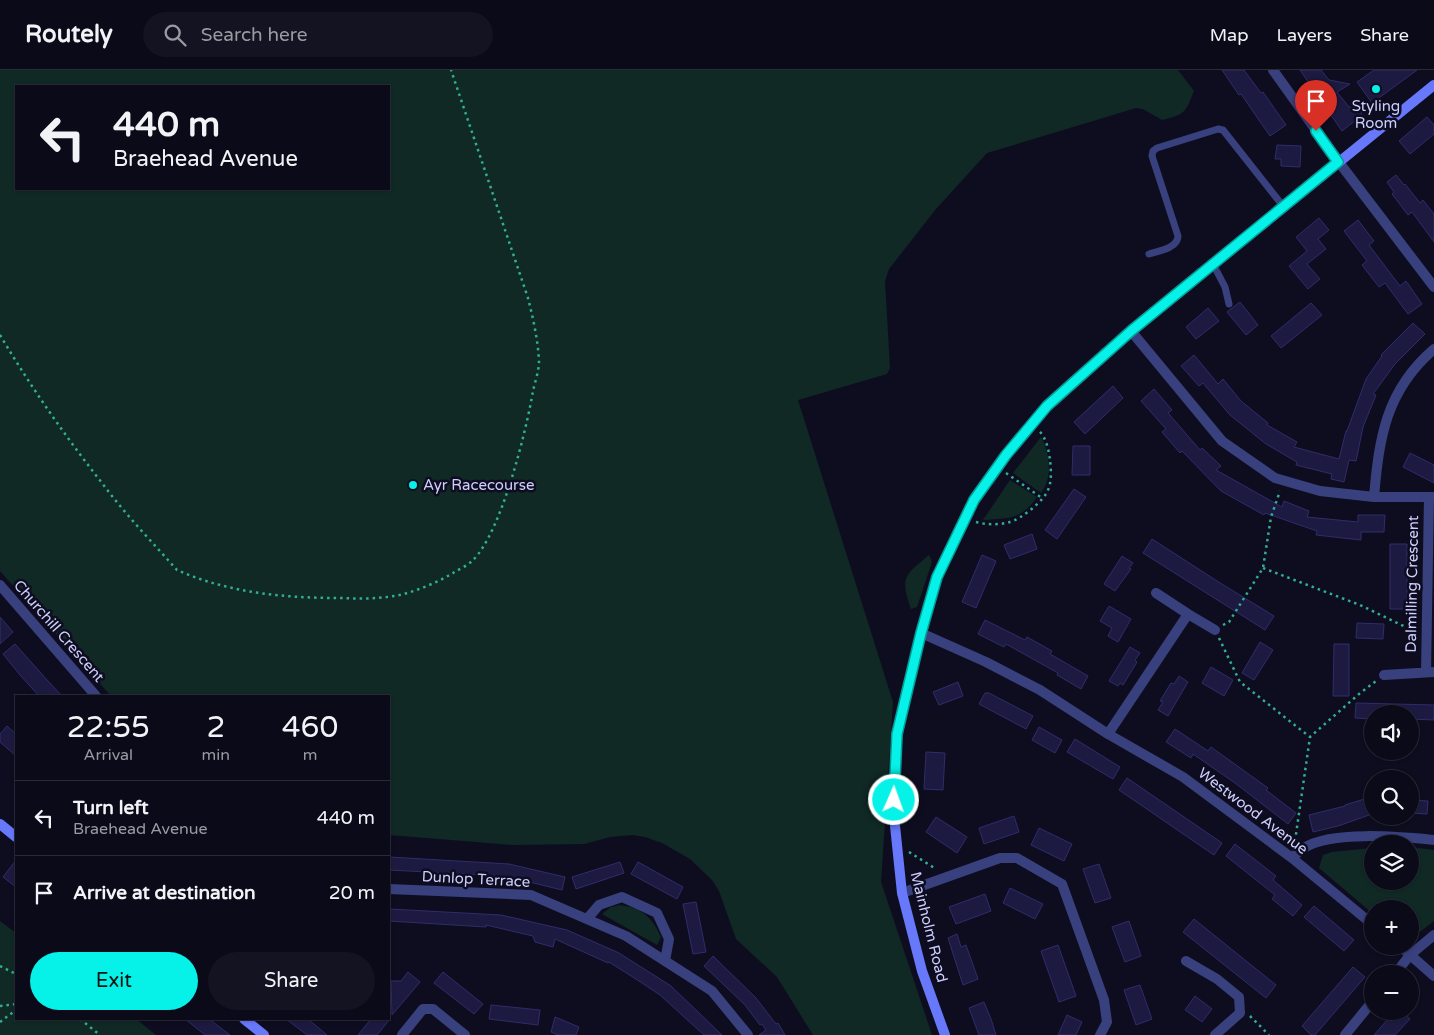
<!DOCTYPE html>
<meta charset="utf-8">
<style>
:root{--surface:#0a0a18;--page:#131321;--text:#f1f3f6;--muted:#999aa2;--line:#2a2b37;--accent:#06f1e7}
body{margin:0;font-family:"Varela Round",sans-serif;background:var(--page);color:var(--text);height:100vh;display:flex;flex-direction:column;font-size:19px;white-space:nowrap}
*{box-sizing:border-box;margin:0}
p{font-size:16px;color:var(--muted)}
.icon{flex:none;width:28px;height:28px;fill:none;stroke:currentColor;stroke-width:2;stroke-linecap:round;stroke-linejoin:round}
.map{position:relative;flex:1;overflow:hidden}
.panel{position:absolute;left:15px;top:625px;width:375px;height:325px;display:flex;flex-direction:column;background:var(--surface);border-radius:0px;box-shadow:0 1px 4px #0004,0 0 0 1px var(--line)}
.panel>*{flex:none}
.guide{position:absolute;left:15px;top:15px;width:375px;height:105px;border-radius:0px;box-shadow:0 1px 4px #0004,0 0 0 1px var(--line);background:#0a0a18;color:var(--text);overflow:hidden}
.controls{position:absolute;left:1364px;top:635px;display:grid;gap:10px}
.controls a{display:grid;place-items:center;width:55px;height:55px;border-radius:50%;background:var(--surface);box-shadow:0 1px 4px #0004,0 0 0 1px var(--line);font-size:25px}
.pin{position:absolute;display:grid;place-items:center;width:42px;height:42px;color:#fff;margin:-51px -21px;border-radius:50% 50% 50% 0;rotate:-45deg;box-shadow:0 0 5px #0007}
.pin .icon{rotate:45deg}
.me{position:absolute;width:55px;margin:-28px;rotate:2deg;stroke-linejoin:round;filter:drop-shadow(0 0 4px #0008)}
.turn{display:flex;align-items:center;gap:18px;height:105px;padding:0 15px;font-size:22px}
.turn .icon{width:65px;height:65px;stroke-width:2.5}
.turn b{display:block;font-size:35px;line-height:42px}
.eta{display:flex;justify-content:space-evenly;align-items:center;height:85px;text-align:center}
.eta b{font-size:30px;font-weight:600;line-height:35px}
.cta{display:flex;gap:10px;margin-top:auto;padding:10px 15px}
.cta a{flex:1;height:58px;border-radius:30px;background:var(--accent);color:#111;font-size:20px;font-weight:600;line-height:58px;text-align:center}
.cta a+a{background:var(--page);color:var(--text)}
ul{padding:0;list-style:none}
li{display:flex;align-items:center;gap:15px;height:75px;padding:0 15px;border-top:1px solid var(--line)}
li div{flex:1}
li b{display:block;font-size:19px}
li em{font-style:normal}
header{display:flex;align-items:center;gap:30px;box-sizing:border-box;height:70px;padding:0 25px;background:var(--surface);border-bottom:1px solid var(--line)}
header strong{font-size:24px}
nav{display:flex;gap:28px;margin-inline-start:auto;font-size:18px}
.search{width:350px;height:45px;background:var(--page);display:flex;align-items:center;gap:12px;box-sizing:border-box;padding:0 18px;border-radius:28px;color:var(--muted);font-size:19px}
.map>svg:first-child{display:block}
.green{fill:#102925;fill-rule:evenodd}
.building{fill:#1c1a40;stroke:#302c6b}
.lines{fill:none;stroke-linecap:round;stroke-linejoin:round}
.path{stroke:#31ae95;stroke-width:2.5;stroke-dasharray:2.5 4;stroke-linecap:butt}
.lane{stroke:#39407e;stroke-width:7}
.street{stroke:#39407e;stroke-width:10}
.secondary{stroke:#6778fb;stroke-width:10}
.route-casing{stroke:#049d96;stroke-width:12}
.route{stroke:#06f1e7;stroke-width:9}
.poi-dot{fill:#06f1e7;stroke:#0e0d20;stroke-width:2}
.labels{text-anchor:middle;stroke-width:5;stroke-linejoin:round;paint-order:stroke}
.poi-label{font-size:15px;fill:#cdcffe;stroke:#0e0d20}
.street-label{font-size:15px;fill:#cdcffe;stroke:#0e0d20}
</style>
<header>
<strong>Routely</strong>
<div class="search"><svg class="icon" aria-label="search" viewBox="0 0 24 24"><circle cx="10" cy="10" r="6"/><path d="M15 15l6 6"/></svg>Search here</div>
<nav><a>Map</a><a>Layers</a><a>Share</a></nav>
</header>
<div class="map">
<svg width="1434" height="965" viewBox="0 0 1434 965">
<rect width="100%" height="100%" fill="#0e0d20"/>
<path class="green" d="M0 0H1178L1194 21C1185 43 1186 44 1162 50L1143 39 1136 38 987 83 936 139 889 199 885 211 890 298 887 304 798 330 893 632 881 812 932 965H813L777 907 736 869 719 821 712 810 690 789 662 773 645 767 633 765 610 767 584 774 513 775 389 765V626H111L0 501ZM16 16H389V119H16Z
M1041 367C1050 383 1053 408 1041 423L1013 403Z
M1010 410 1037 427C1021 450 1009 448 983 450Z
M929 485 932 492 917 537 911 539C900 507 904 506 929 485Z
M1372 778V811H1410V777L1434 780V851L1421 861 1410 864V839H1372V843L1319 798 1323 785 1332 782Z
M620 835C642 838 652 847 661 867L657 875 602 844 611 837Z
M0 851 16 863V949H136L156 965H0Z"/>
<path class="building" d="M1222 0H1244L1261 23 1263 22 1286 55 1270 66 1241 24 1239 25Z
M1300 0H1321L1329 10 1350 14 1337 22 1349 37 1362 40 1361 46 1342 61Z
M1374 0H1417L1372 33 1357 12Z
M1427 47 1434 55V64L1410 84 1399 71Z
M1277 75 1301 76 1300 97 1281 96V89H1275Z
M1396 105 1404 115 1405 114 1420 133 1423 130 1434 144V172L1412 142 1408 145 1392 124 1394 122 1387 112Z
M1319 148 1329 160 1318 169 1326 179 1307 194 1320 209 1308 219 1289 196 1307 181 1296 167Z
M1358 150 1374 171 1369 175 1400 216 1406 211 1422 234 1408 244 1385 213 1379 217 1362 195 1367 191 1344 161Z
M1240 232 1258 255 1246 265 1227 242Z
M1311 233 1322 245 1281 278 1271 266Z
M1208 238 1219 251 1196 269 1186 257Z
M1413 253 1425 264 1395 294 1373 324 1376 325 1363 357 1356 391 1349 390 1344 412 1331 409 1332 404 1296 395 1297 392 1266 374 1230 345 1203 313 1199 316 1181 296 1194 285 1218 314 1223 309 1241 331 1268 353 1267 355 1297 372 1294 377 1339 389 1346 361H1347L1366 309 1382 286 1381 285Z
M1113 316 1123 328 1085 364 1074 352Z
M1154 319 1172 340 1168 343 1200 380 1202 378 1221 396 1216 400 1282 437 1284 431 1309 441 1307 447 1358 452V445H1385L1384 462H1361V470L1316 465 1317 461 1265 443 1264 445 1221 421 1182 381 1180 383 1162 362 1166 359 1141 331Z
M1073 376H1090V405H1072Z
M1410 383 1434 395V413L1403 397Z
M1074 419 1086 427 1057 469 1045 460Z
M1032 464 1037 479 1010 489 1004 475Z
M1152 469 1217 511 1274 546 1265 560 1143 483Z
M1390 474H1407V539H1390Z
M982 485 996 491 976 538 962 532Z
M1122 486 1133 493 1129 498 1131 499 1115 521 1104 514Z
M1109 536 1131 549 1118 572 1108 566 1112 558 1100 551Z
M0 547 13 562 0 574Z
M985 550 1025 570 1027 567 1052 581 1050 584 1088 606 1081 619 1057 605 1058 603 1006 574 1004 577 978 564Z
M1357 553 1384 554 1383 569 1356 568Z
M1260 572 1273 580 1254 610 1242 603Z
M15 574 48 611 62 626H39L20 605 3 584Z
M1334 574H1349V626H1333Z
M1130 577 1140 583 1135 590 1137 592 1123 615 1120 613 1118 616 1109 611Z
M1211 597 1233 610 1224 626 1202 613Z
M1179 606 1188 612 1168 646 1158 640 1163 632 1160 631 1171 613 1174 614Z
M958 612 963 626 939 635 933 622Z
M985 623H989L1033 646 1026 659 979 634Z
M1356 633 1434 635V650L1410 649V644H1372V649L1355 648Z
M7 656 16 664V686L0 672V664Z
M1039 657 1062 670 1055 683 1032 670Z
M1175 659 1208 681 1211 677 1268 718 1266 720 1296 743 1288 754 1235 713 1193 684 1191 688 1166 672Z
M1075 669 1120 697 1113 709 1067 682Z
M926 682 945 683 943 720 924 719Z
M1127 708 1222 773 1214 785 1119 720Z
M1371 727 1372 744 1338 756 1313 762 1309 745 1345 736V735Z
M1410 730 1428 731 1427 744 1410 743Z
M1014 746 1019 762 984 774 979 758Z
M936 747 967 767 957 783 926 762Z
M1039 758 1072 774 1064 791 1031 775Z
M1235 774 1276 806 1273 810 1302 835 1293 846 1272 829 1275 825 1226 786Z
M389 787 509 794 565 807 562 820 505 806 389 800Z
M16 790V817L3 807Z
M620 792 624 803 576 819 572 807Z
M638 792 683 817 677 829 631 804Z
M1099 794 1111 828 1095 833 1083 799Z
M1010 818 1043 834 1035 849 1003 833Z
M985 824 991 841 956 854 949 837Z
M696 832 706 882 693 884 683 834Z
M1314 836 1354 870 1344 881 1304 847Z
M389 839 501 845 567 860 619 883 671 916 722 965H704L660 925 639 911 609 892 608 893 555 869 553 877 535 872 533 866 486 855V857L389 851Z
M1194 849 1276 915 1266 928 1183 862Z
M1129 851 1141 886 1125 892 1112 857Z
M957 864 961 877 966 875 978 909 963 915 948 868Z
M1058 875 1076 926 1059 932 1041 881Z
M713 886 756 928 776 954 778 953 785 965H759L766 960 762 954 760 955 745 935 704 896Z
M1353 897 1365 907 1315 965H1311L1302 956Z
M408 902 420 912 392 945 391 911H401Z
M443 902 483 934 474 944 434 913Z
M1140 915 1152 949 1136 955 1124 920Z
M1195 926 1212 939 1202 952 1185 940Z
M984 932 991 949 996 965H979L969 938Z
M491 935 540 940 538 955 489 949Z
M1395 941H1401L1410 949 1395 965H1374Z
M1067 945 1082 952 1076 965H1058Z
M555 947 579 957 576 965H558L551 962Z
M185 949H209L230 965H205Z
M286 949H308L327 965H307Z
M371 949H390L377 965H358Z"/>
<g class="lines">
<path class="path" d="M0 265C31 317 65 366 102 413 125 444 152 472 177 500 229 523 284 528 340 528 361 529 383 529 404 524 421 519 438 512 453 503 459 499 467 496 472 491 501 464 526 362 533 321 535 312 539 301 539 291 538 270 533 248 528 228L451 0
M1006 403 1042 428
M976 452C987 455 999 455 1010 452 1021 449 1044 431 1048 420 1052 411 1051 399 1050 390 1049 381 1046 367 1039 361
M1263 498 1360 535 1416 562
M1223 555 1229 552 1263 498 1271 447 1280 421
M1219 568 1240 612 1310 667
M1295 771 1310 667 1359 624 1376 611
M909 782 936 799
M0 896 16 904
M0 936 16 934
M1250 946 1269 965
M80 949 100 965
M0 952 16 940"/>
<path class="lane" d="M1149 184C1159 181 1178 178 1178 166L1152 86 1153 81 1157 78 1218 59 1223 60 1283 136
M1213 194 1225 217 1229 234"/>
<path class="street" d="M1273 0 1338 91 1434 217
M1131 261 1222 371 1275 408 1320 421 1374 427H1434
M1374 427C1379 368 1386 320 1434 279
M0 515 96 626
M1156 523 1188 544
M921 563 986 592 1040 620 1108 664 1183 707 1292 788 1372 854
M1426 602 1429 427
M1384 605 1434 602
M1108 664 1188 544 1215 560
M1292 788C1296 784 1300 780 1304 778 1331 760 1402 767 1434 770
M389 819 531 825 626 866 712 921 748 965
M902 823 1000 788H1017L1062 814 1104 930 1107 952 1100 965
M587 849 599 835 622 827 657 843 669 869 665 891
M1400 876 1434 906
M1186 891 1217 909 1239 927 1240 943 1215 965
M1395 904 1410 885 1434 865
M402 965 423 939H433L465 965
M1345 965 1372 932"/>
<path class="secondary" d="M0 754 16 767
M244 949 264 965
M945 965 922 901 902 823 894 746 897 664 921 563 937 507 974 430 1006 385 1047 336 1131 261 1434 15"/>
</g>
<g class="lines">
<g class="route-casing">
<path id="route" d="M894 730 897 664 921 563 937 507 974 430 1006 385 1047 336 1131 261 1338 92 1316 61"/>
</g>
<use href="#route" class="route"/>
</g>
<g class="poi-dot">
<circle cx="1376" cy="19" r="5"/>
<circle cx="413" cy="415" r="5"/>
</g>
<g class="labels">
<g class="poi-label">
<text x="1376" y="41">Styling<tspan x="1376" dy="17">Room</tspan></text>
<text x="423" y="420" text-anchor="start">Ayr Racecourse</text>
</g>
<g class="street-label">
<text transform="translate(1412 514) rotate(-89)" y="5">Dalmilling Crescent</text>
<text transform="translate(59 561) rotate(49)" y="5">Churchill Crescent</text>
<text transform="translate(1253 741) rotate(37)" y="5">Westwood Avenue</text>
<text transform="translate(476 809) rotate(3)" y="5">Dunlop Terrace</text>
<text transform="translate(929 857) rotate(76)" y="5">Mainholm Road</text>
</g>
</g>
</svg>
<div class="controls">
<a><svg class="icon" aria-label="sound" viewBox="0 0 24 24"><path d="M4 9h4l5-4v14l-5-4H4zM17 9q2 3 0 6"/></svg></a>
<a><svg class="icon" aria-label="search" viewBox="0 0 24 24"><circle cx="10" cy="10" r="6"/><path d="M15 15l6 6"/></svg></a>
<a><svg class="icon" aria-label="layers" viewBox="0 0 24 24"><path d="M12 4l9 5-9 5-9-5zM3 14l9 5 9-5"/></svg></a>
<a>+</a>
<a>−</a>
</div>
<div class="pin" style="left:1316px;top:61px;background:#d93025"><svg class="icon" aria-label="arrive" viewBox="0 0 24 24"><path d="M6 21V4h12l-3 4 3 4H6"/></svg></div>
<svg class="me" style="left:894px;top:730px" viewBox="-20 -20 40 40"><circle r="17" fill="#06f1e7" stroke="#fff" stroke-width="3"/><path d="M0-11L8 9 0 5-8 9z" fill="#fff"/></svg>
<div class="guide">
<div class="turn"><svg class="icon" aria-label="left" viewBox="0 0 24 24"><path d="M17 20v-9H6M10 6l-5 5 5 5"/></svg><div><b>440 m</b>Braehead Avenue</div></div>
</div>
<section class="panel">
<div class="eta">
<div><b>22:55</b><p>Arrival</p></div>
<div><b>2</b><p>min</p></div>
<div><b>460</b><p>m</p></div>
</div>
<ul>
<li><svg class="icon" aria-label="left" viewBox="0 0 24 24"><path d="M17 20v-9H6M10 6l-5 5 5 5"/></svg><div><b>Turn left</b><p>Braehead Avenue</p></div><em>440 m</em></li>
<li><svg class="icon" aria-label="arrive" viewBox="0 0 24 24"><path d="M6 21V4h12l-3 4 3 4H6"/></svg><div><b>Arrive at destination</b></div><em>20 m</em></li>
</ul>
<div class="cta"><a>Exit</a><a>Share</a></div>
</section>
</div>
